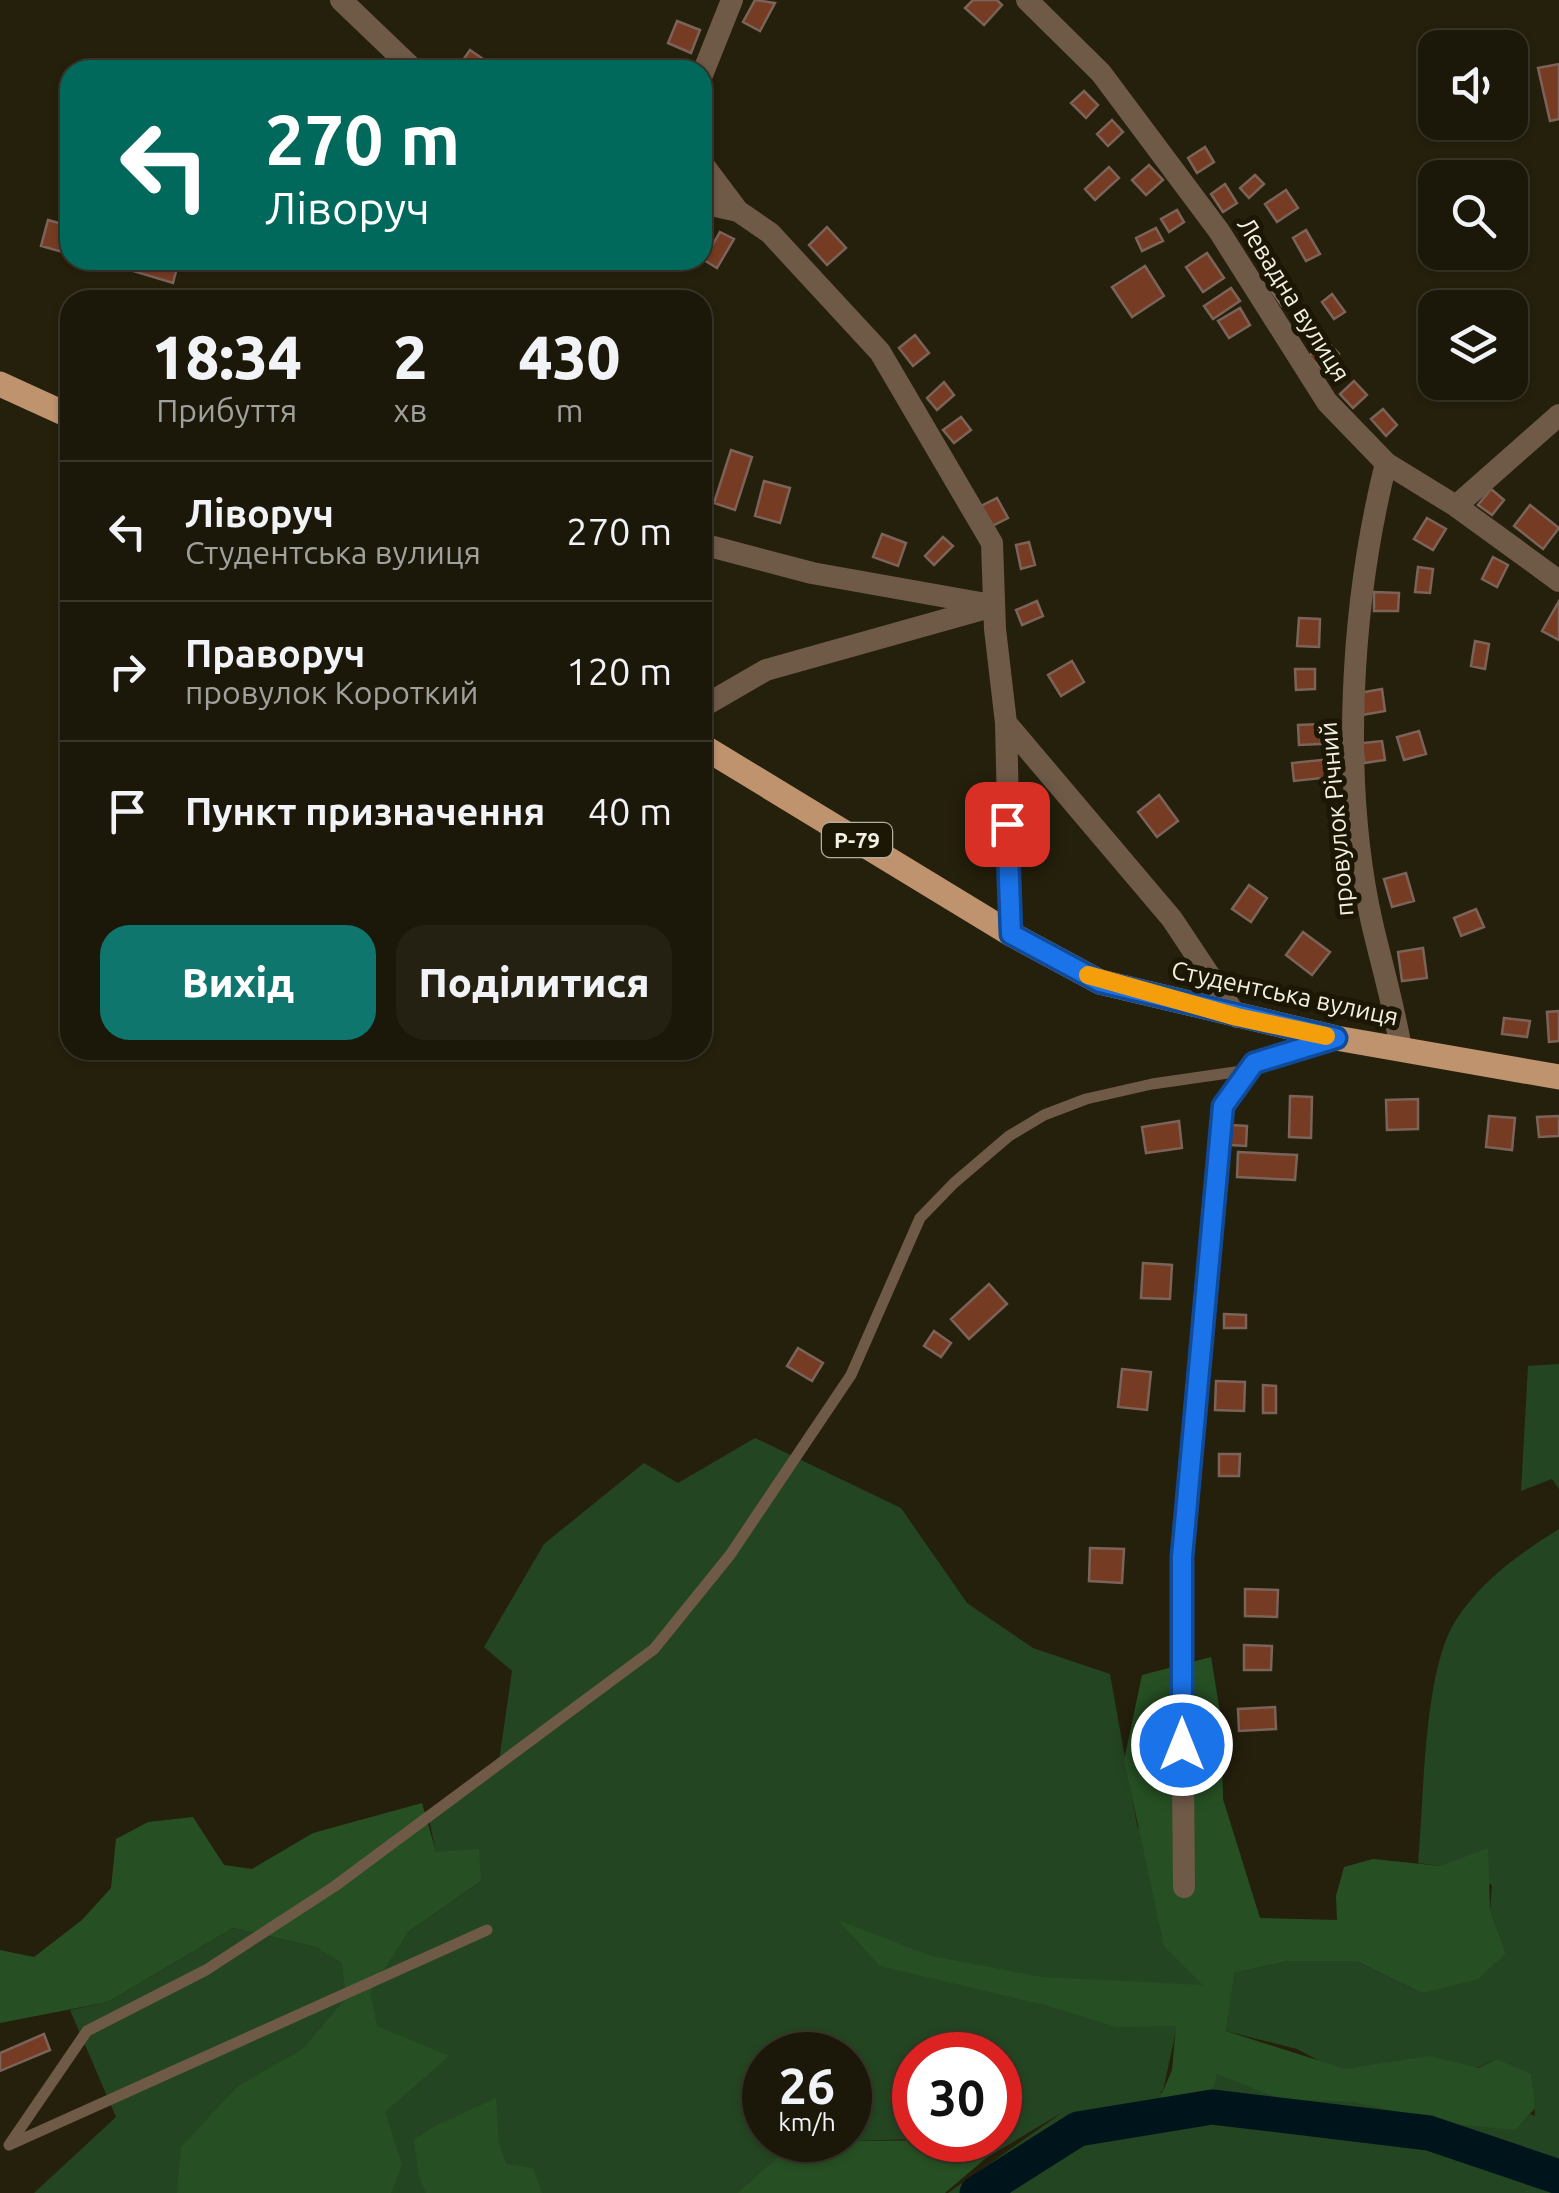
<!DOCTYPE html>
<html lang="uk">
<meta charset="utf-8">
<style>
:root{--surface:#1c1809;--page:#252112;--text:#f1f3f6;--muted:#a0a09c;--line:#3a372a;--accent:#0f766e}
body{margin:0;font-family:Ubuntu,sans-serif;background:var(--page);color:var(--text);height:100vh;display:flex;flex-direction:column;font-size:38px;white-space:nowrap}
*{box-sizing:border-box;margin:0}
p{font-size:32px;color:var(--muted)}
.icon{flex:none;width:55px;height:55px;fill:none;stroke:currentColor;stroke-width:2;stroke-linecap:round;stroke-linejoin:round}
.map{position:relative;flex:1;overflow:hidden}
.drawer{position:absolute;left:60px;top:290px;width:652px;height:770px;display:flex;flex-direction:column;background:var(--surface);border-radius:30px;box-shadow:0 2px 8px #0004,0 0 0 2px var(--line)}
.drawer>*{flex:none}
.top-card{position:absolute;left:60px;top:60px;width:652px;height:210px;border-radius:30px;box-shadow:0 2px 8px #0004,0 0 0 2px var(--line);background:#00695c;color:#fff;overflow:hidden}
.controls{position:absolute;left:1418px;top:30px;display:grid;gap:20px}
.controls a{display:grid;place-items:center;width:110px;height:110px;border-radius:20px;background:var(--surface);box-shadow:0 2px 8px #0004,0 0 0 2px var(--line);font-size:50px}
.speed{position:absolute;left:742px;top:2032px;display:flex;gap:20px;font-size:50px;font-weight:700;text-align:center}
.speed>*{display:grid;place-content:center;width:130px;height:130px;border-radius:50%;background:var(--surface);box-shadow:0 2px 8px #0004,0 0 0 2px var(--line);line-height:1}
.speed small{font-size:25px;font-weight:400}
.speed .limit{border:15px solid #d22;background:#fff;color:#111}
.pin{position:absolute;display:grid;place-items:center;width:85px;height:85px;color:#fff;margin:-42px;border-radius:20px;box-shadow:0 5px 15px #0006}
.me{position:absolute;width:110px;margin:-55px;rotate:0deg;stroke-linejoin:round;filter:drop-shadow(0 0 8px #0008)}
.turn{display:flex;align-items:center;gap:35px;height:210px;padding:0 40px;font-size:45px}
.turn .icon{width:130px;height:130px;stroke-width:2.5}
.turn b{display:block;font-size:70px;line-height:85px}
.eta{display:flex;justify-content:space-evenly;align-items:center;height:170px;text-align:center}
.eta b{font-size:60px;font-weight:800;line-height:70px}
.action{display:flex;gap:20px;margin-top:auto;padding:20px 40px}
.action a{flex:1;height:115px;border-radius:30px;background:var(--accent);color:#fff;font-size:40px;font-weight:800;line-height:115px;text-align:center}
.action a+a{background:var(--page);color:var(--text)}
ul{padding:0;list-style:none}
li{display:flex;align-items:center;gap:30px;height:140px;padding:0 40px;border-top:2px solid var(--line)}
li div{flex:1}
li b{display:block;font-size:38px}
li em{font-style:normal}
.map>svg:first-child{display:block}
.green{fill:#244521;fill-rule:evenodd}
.forest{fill:#265023}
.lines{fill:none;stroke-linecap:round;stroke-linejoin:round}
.river{stroke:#00151b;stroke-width:35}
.building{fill:#753c23;stroke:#7b6359;stroke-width:2.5}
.lane{stroke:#6f5a48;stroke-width:11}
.street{stroke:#6f5a48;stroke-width:22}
.primary{stroke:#bf936e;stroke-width:25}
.route-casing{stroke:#114b97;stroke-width:25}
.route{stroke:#1a73e8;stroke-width:18}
.slow{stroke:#f59e0b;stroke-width:18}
.labels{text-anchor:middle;stroke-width:10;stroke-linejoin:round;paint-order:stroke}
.shield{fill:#1b1704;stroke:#b2aea0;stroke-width:2.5}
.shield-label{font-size:22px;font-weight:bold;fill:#f2efe3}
.street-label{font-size:25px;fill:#f2efe3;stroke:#1b1704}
</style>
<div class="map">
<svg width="1559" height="2193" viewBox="0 0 1559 2193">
<rect width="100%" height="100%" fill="#25200c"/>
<path class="green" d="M1559 1364V1489L1552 1479 1521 1491 1528 1366Z
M755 1438 901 1508 967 1603 1033 1648 1110 1674 1137 1825 1205 1986 1177 2026 1163 2091 1159 2092 1209 2098 1216 2074 1411 2114 1516 2130 1530 2114 1535 2116 1531 2075 1497 2059 1472 2070 1382 2065 1336 2070 1297 2049 1226 2031 1233 1973 1288 1961H1356L1422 1993 1506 1953 1490 1910 1492 1885 1441 1866 1418 1863C1424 1801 1423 1670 1456 1620 1482 1580 1519 1554 1559 1529V2193H948L1063 2112 986 2158 957 2140H1000V2055H915V2139L854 2141 739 2193H34L116 2117 70 2010 108 2002 233 1928 316 1947 343 1963 393 1943 481 1881 436 1853 429 1819 498 1768 512 1671 484 1647 544 1544 644 1463 678 1483ZM765 2055H850V2140H765Z"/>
<path class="forest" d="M1211 1657 1221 1718 1223 1799 1260 1918 1337 1920 1336 1896 1344 1867 1373 1859 1441 1866 1488 1848 1490 1910 1506 1953 1478 1979 1422 1993 1356 1961H1288L1234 1973 1226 2031 1345 2069 1429 2056 1478 2068 1497 2059 1531 2074 1535 2108 1516 2130 1456 2124 1352 2102 1281 2099 1217 2074 1210 2098H1160L1172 2070 1176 2026 1117 2027 1045 2005 880 1966 838 1920 931 1956 1041 1977 1203 1985 1164 1946 1124 1760 1142 1675Z
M422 1803 436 1852 479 1849 481 1881 407 1933 370 1992 377 2026 449 2056 385 2112 402 2165 391 2193H177L181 2147 238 2086 303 2049 346 1998 342 1963 316 1947 233 1928 108 2002 0 2023V1950L34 1957 82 1920 111 1888 116 1839 148 1822 193 1817 224 1865 252 1869 313 1833Z
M496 2098 499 2144 506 2164 533 2168 542 2193H426L419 2177 414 2140 437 2125Z
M957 2140 986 2158 945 2193H738L780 2155 854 2141Z"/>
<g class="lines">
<path class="river" d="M977 2193 1078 2129 1212 2107 1429 2133 1559 2177"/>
</g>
<path class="building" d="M755 0 775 3 760 31 743 22Z
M973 0H997L1002 5 984 25 965 8Z
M677 21 700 30 691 53 668 43Z
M470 50 489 63 484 70H456Z
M1559 64V119L1550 121 1538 68Z
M1084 91 1098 105 1086 118 1071 103Z
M1112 120 1123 132 1108 146 1097 134Z
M1205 147 1214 162 1197 173 1188 158Z
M1149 165 1163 180 1146 195 1132 180Z
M1109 167 1119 178 1095 200 1085 189Z
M1255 175 1264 184 1249 198 1240 188Z
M1225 184 1237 203 1223 212 1211 194Z
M1286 190 1298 208 1277 222 1265 204Z
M1177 210 1184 222 1169 232 1161 219Z
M48 220 70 226V254L41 246Z
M827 227 846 248 827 265 809 245Z
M1156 228 1163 241 1142 251 1136 238Z
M1306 230 1320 254 1306 261 1293 238Z
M720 232 734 239 717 268 704 260Z
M1207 253 1224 278 1203 292 1186 267Z
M136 260H179L173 283 133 271Z
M1145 266 1164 296 1132 317 1112 287Z
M1287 277 1299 295 1282 306 1270 289Z
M1231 288 1240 301 1213 319 1204 306Z
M1332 294 1345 312 1334 319 1322 302Z
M1240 308 1250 325 1229 338 1218 321Z
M915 335 929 353 913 366 899 348Z
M1326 340 1339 354 1322 370 1309 356Z
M1354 381 1367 395 1353 408 1340 394Z
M944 382 954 395 937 410 927 398Z
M1383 409 1397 425 1386 436 1371 419Z
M961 417 971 430 954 443 943 430Z
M731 450 752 457 735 510 714 503Z
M764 481 790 488 780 523 755 516Z
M1491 489 1504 500 1492 515 1478 505Z
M997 498 1008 518 990 527 979 507Z
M1530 505 1559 528 1543 549 1514 526Z
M1427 518 1446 529 1433 550 1414 539Z
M882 534 906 543 898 566 873 557Z
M943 537 953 546 934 565 925 556Z
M1029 542 1035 565 1021 569 1016 545Z
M1493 557 1508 565 1497 587 1482 579Z
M1418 567 1433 569 1430 593 1415 592Z
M1374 592 1399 593 1398 611H1374Z
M1037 601 1043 616 1022 625 1016 610Z
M1559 601V640L1542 631Z
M1299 618 1320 619 1319 647 1297 646Z
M1475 641 1489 644 1485 669 1471 666Z
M1072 661 1084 682 1061 696 1048 675Z
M1295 669H1315V689L1296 690Z
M1382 689 1385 711 1362 715 1359 693Z
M1321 724V744L1299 745 1298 725Z
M1419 731 1426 754 1404 760 1397 737Z
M1382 741 1385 760 1364 763 1362 743Z
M1330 759 1332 777 1294 781 1292 763Z
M1159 795 1178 821 1157 837 1138 812Z
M1406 873 1414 901 1392 907 1384 879Z
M1249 885 1267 898 1251 922 1232 909Z
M1476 909 1484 927 1461 936 1454 918Z
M1303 932 1330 952 1312 975 1286 955Z
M1423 948 1427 978 1402 981 1398 952Z
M1559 1011V1041L1549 1042 1547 1012Z
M1504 1018 1530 1021 1527 1037 1502 1034Z
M1290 1096 1312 1097 1311 1138 1289 1137Z
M1418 1099V1129L1387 1130 1386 1100Z
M1489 1116 1515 1118 1512 1150 1486 1147Z
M1559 1116V1136L1539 1137 1537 1117Z
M1179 1121 1182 1148 1146 1153 1142 1127Z
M1230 1125 1247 1126 1246 1146 1230 1145Z
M1238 1152 1297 1155 1295 1180 1237 1177Z
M1143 1263 1172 1265 1170 1299 1141 1298Z
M989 1284 1007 1304 969 1339 951 1319Z
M1224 1314 1246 1315V1328H1224Z
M934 1331 951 1343 941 1357 924 1346Z
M798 1348 823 1363 812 1381 787 1366Z
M1122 1369 1151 1372 1147 1410 1118 1407Z
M1216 1381 1245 1382 1244 1411 1215 1410Z
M1263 1385 1276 1386V1413H1263Z
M1219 1454H1240L1239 1476H1219Z
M1090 1548 1124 1549 1122 1583 1089 1581Z
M1245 1589 1278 1590 1277 1617 1245 1616Z
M1244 1645 1272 1646 1271 1670H1244Z
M1275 1707 1276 1729 1239 1731 1238 1709Z
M44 2034 50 2050 0 2071V2053Z"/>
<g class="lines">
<path class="lane" d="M487 1930 9 2145 87 2031 206 1970 335 1886 654 1649 730 1555 851 1375 920 1218 954 1183 1009 1136 1044 1115 1086 1099 1152 1084 1249 1070"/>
<path class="street" d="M341 0 414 70
M1027 0 1101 73 1219 231 1327 402 1386 463 1456 506 1559 581
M702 75 732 0
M702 163 738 211
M702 203 738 211 770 233 880 352 992 543 995 629 1006 723 1011 934
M1386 463C1351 604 1340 780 1372 923 1382 966 1394 1006 1401 1049
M1456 506 1559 415
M702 544 812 573 986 604
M702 707 766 670 994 606
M1006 723 1172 919 1237 1017
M1184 1887 1181 1557 1223 1107 1255 1063 1336 1038"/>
<path class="primary" d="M0 384 70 416
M702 746 1011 934 1100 982 1336 1038 1559 1077"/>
</g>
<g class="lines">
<g class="route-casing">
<path id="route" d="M1007 824 1011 934 1100 982 1336 1038 1254 1063 1223 1106 1182 1557V1745"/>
</g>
<use href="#route" class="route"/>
<path class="slow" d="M1088 975 1237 1017 1326 1036"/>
</g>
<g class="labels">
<rect class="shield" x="822" y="823" width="70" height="34" rx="8"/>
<g class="shield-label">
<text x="857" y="848">Р-79</text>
</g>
<g class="street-label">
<text transform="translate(1294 299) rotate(58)" y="9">Левадна вулиця</text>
<text transform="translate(1336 819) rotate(-95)" y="9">провулок Річний</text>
<text transform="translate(1285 993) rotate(12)" y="9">Студентська вулиця</text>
</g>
</g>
</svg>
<div class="controls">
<a><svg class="icon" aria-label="sound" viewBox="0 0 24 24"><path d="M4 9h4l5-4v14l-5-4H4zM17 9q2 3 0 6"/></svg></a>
<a><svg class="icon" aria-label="search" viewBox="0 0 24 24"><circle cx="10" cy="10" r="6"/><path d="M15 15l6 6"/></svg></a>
<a><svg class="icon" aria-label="layers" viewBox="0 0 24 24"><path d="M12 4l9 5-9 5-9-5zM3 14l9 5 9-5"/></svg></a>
</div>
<div class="speed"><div>26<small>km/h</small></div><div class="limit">30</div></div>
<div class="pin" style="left:1007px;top:824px;background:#d93025"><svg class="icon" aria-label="arrive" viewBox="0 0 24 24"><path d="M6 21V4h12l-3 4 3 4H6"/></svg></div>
<svg class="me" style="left:1182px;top:1745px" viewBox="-20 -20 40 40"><circle r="17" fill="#1a73e8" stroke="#fff" stroke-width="3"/><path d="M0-11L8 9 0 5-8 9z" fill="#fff"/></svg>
<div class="top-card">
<div class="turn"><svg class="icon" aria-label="left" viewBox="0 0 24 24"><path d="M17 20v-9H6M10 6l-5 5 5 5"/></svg><div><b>270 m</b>Ліворуч</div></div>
</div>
<section class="drawer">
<div class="eta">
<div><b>18:34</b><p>Прибуття</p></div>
<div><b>2</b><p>хв</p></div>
<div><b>430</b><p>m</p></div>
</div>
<ul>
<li><svg class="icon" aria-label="left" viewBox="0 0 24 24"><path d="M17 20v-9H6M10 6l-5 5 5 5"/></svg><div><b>Ліворуч</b><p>Студентська вулиця</p></div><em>270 m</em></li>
<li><svg class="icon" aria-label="right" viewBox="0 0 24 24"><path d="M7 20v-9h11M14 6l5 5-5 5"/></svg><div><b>Праворуч</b><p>провулок Короткий</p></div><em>120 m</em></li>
<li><svg class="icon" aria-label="arrive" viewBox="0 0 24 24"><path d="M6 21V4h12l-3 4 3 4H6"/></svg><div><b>Пункт призначення</b></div><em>40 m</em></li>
</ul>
<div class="action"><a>Вихід</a><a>Поділитися</a></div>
</section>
</div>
